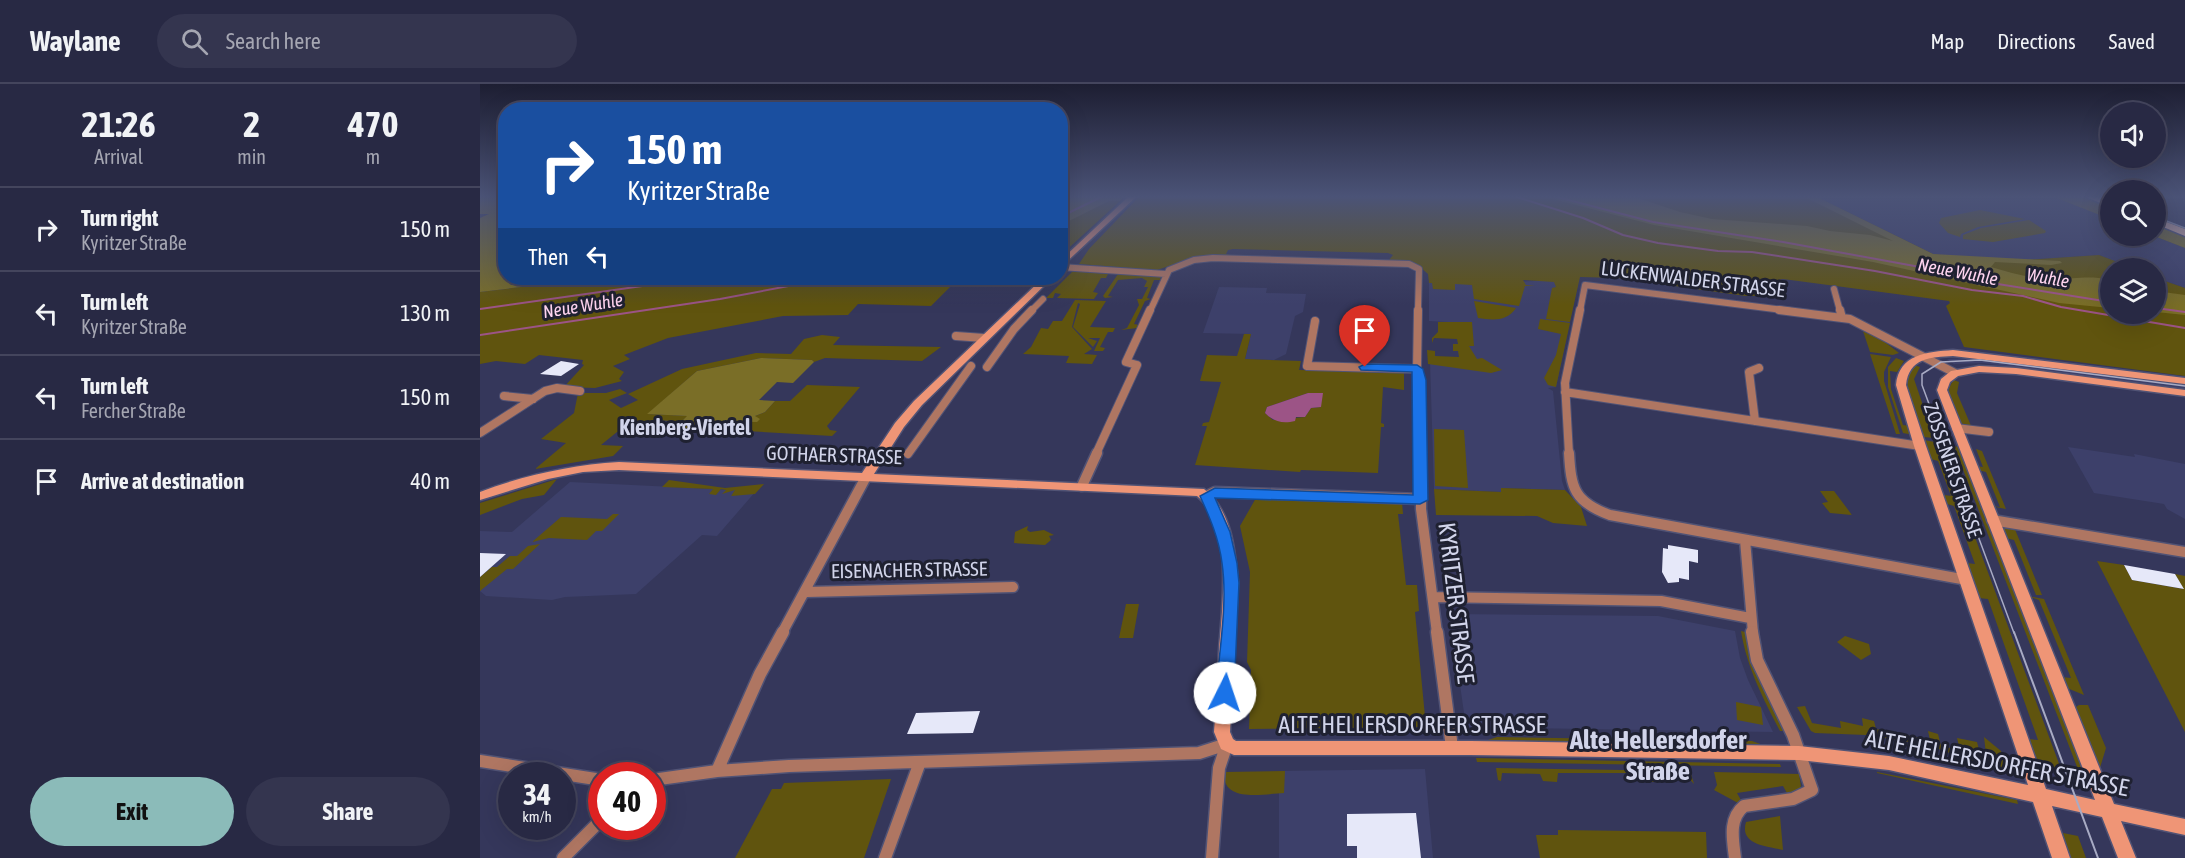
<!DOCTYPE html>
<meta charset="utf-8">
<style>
:root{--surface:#282944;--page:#34354f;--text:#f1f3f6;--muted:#a5a6b2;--line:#44455d;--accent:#8bbbb9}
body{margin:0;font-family:"Asap Condensed",sans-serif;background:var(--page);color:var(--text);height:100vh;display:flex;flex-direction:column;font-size:22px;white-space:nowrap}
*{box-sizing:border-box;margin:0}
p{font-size:20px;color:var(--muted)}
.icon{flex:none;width:33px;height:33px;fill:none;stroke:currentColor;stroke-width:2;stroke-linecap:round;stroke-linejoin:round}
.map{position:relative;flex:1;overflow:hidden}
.drawer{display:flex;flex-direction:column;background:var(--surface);width:480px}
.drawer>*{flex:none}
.banner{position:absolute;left:18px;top:18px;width:570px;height:183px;border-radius:24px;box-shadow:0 6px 24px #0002,0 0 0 2px var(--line);background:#1a4fa0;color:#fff;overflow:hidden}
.controls{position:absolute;left:1620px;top:18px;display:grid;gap:12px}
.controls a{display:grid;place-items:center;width:66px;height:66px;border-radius:50%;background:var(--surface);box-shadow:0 6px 24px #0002,0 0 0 2px var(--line);font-size:30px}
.speed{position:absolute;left:18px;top:678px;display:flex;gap:12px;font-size:30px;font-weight:700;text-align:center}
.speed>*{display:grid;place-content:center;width:78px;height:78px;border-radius:50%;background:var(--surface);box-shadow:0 6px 24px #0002,0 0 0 2px var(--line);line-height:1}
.speed small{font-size:15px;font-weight:400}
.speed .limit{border:9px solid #d22;background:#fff;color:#111}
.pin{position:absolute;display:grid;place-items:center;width:51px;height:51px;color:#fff;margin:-62px -26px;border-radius:50% 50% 50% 0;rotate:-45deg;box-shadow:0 0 6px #0007}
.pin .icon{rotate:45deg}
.me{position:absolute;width:66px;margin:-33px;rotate:4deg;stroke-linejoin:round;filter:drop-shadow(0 0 4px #0008)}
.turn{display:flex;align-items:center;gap:21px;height:126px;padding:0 30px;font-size:27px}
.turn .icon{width:78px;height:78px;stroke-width:2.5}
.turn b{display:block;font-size:42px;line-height:51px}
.then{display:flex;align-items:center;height:57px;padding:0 30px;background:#0003;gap:12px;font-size:22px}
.eta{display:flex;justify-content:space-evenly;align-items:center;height:102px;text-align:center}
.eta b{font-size:36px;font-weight:700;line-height:42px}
.primary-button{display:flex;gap:12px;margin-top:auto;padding:12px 30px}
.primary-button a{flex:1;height:69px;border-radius:36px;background:var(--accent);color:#111;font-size:24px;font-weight:700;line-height:69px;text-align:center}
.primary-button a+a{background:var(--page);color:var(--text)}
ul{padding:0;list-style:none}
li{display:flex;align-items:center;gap:18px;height:84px;padding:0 30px;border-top:2px solid var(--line)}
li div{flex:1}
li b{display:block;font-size:22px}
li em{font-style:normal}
header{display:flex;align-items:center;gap:36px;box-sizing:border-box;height:84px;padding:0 30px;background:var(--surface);border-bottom:2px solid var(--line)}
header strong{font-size:28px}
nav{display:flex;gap:33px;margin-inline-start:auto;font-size:21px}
.search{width:420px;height:54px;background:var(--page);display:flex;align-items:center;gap:15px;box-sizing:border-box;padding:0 21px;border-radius:33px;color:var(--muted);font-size:22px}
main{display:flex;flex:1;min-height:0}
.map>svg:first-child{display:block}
.built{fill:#3d406a}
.green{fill:#60540e;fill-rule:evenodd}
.forest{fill:#7a6e27}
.water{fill:#9c5486}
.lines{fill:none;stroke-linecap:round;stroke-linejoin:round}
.stream{stroke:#9c5486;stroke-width:2}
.building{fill:#e6e8f9}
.street-far3-casing{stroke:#515375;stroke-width:8}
.street-far2-casing{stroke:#515375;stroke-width:10}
.street-far1-casing{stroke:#515375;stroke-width:13}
.street-casing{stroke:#515375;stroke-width:15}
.secondary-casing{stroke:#515375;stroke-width:3}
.primary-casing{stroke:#515375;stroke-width:3}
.street-far3{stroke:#af7662;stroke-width:6}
.street-far2{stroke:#af7662;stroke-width:8}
.street-far1{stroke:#af7662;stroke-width:10}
.street{stroke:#af7662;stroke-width:12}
.secondary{fill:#ef9576;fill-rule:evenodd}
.primary{fill:#f3c3b3;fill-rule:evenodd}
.tram-far1{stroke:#a8abc4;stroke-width:1.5}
.tram{stroke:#a8abc4;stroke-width:2}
.route{fill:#1a73e8;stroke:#114b97;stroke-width:1.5}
.labels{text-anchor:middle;stroke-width:6;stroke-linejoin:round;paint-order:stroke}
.far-water-label{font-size:18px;font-style:italic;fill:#ffd5f0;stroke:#1f2131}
.street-label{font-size:20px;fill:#d1d4ea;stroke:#1f2131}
.quarter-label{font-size:22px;font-weight:bold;fill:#d1d4ea;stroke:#1f2131}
.near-street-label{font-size:24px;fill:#d1d4ea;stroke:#1f2131}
.near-quarter-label{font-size:27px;font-weight:bold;fill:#d1d4ea;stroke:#1f2131}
</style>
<header>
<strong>Waylane</strong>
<div class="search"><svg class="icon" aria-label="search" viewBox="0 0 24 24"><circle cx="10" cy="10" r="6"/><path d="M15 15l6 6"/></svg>Search here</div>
<nav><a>Map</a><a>Directions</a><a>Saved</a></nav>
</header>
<main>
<section class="drawer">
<div class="eta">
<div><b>21:26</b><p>Arrival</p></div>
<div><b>2</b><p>min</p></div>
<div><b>470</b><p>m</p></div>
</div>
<ul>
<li><svg class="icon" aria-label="right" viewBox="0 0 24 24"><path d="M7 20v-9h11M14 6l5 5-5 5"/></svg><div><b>Turn right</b><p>Kyritzer Straße</p></div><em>150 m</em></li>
<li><svg class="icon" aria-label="left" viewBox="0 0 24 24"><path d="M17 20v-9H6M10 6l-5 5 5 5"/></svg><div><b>Turn left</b><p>Kyritzer Straße</p></div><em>130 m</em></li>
<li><svg class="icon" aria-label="left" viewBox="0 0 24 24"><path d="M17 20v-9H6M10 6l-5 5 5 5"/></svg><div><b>Turn left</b><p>Fercher Straße</p></div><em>150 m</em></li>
<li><svg class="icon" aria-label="arrive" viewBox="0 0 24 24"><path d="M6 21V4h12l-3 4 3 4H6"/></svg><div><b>Arrive at destination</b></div><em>40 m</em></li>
</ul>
<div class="primary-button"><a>Exit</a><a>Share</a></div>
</section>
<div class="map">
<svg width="1705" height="774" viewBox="0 0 1705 774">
<rect width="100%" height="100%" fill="#35375b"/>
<path class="built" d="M1337 113H1574L1630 135V152H1674L1705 164V204L1676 194V184H1653L1619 171 1515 178 1453 170Z
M1099 195 1076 303 1068 304 1073 307 1082 397 1085 406 1021 404V408L954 405 950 277 979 280 986 239 949 237V199L989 200Z
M739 203 787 204 786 209 826 210 823 228 815 232 806 270 794 276 765 275 771 250 723 249Z
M1486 274 1705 301V305L1503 279 1474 280 1467 275Z
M1588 363 1655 373 1654 370 1705 380V435L1687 425 1684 420 1614 409Z
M90 398 276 407 237 452 222 451 156 510 85 513 72 516 6 512 0 507V447L32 448Z
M970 530 1178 532 1255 547 1260 574 1268 596 1293 648 986 643Z
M945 685 953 774H799V687Z"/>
<path class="green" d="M659 113H1337L1453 170 1515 178 1619 171 1653 184H1630V230H1676V194L1705 204V292L1484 263 1466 222 1470 219 1469 217 1303 195 1285 198 1286 212H1266L1138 194 1100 193 1090 238 1066 235 1072 204 1076 203 1074 198 1043 196 1046 201 1055 202H1045L1039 222 994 215 992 201 975 200V206L953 205 952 199H949L948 190 939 182 909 176 913 171 908 169 753 165 748 166 746 170 750 171 748 172 698 179 677 186 599 180 609 165Z
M629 117H640L581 171 580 141Z
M1500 126 1545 135 1498 143 1481 150 1480 153 1468 149 1459 139 1461 134Z
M1549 136 1566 147 1565 149 1513 158 1483 155V151L1501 144Z
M593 187 628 190 626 194H621L613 208 618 209 614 215 577 214 581 210 575 209 573 214H566Z
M638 190 681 193 680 196H674L667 214 671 215 665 217 654 240 659 241 657 244 641 246 647 244 659 221 657 215H662L668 203H664L667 197 662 194 638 196 628 212 633 213 625 214 623 212Z
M116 194H479L451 222 378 220 368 231 303 232 188 254 144 271 150 275 133 282 144 288 139 295 142 297 115 304 84 303 104 281 102 280 103 276 59 271 45 280 16 277 0 280V208Z
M595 216 626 217 610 243 635 244 633 248H628L620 263 625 264 623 267H614L620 254H608L617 257 613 263 593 243 600 220 598 219 592 243 612 265 604 270 617 271 612 280 586 279 589 272 543 270 551 263 561 244 568 245 573 237H582Z
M994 217 1036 224C1027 238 1012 236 998 234Z
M1060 235 1090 239 1076 303 1068 301 1064 294 1076 271 1081 250 1058 245Z
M958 238H992L994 262H989L997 275 1002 274 1022 286 1011 289 948 280 947 266 955 267V272L979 273 978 267H973V260H978L977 255 954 254 952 259V254L958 248Z
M1383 247 1401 255 1419 269 1413 271 1390 268Z
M764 250H771L765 275 821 277 819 286 924 288V306L903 303 901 339 904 340V343H901L898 389 821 386 820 388 715 381 727 342H722L723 339 729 338 741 298 720 297 727 271 757 272ZM828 309 841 323 831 324 825 333 793 336 785 329 787 323Z
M342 251 360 253 353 261 461 263 442 277 345 274 334 278 332 276 281 274 217 287 168 330 208 332 203 336 275 332 285 328 295 317H310L327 301 380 303 347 342 350 346 357 347 352 352 212 344 205 351 179 350 193 337 172 336 157 349 137 348 121 361 143 362 133 372 55 385 86 359 61 355 94 329 98 309H126L140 305 147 309 129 316 141 324 158 316 148 310 202 285 276 269 311 270 324 255Z
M1390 270 1411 273 1404 288V297L1420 350H1416Z
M1416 274 1424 277 1417 288 1410 287 1411 305 1423 341 1430 342 1433 351 1423 349 1408 303V283Z
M1434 281 1440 283 1434 295 1454 354 1444 353 1428 308 1427 291Z
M1474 296 1479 298 1477 309 1492 344 1479 338C1473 324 1462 309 1474 296Z
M954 345 984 346 988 404 955 402Z
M1444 356 1460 359 1581 685 1557 679 1548 655 1558 656 1508 515 1499 514 1487 479 1495 480 1474 422 1467 420 1464 411 1471 412 1458 377 1451 375Z
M1474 362 1478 363 1605 689 1599 688Z
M1496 365 1502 367 1526 425 1511 422 1520 423 1506 388 1498 386 1496 382 1503 383Z
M77 395 64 411 42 415 0 431V419Z
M189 396 245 404 284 400 275 410 251 412 255 406 242 410 246 406 241 405 236 411 229 410 233 405 182 403Z
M1021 404 1085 406 1101 423 1107 442 1073 439 1057 432 956 431 954 405 1021 408Z
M1340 407H1354L1372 431 1350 429 1342 419 1348 418Z
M776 414 922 418 923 430H918L926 501H937L939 527 935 528 946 643 769 645 771 586 767 578 770 488 760 442Z
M133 430H139L122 447H116L107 456 69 454 52 458 81 433 127 435Z
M548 442 547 446 550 448 564 446 574 451 569 452 571 456 565 461 534 459 535 448Z
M1534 443 1562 511H1556L1534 456 1525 454 1523 444Z
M60 460 33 485H27L0 507V493L12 483H17L30 472H37L48 462Z
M1617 477 1644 481 1652 496 1703 505 1695 490 1705 492V648Z
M1548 512 1564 515 1604 611 1587 604 1581 593 1591 594 1559 516Z
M646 520H659L653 554H639Z
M1261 547 1265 548 1273 584 1304 647H1300C1283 614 1267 584 1261 547Z
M1365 552 1389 560 1391 570 1381 576 1357 558Z
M1256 618 1281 623 1283 641 1257 636Z
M1599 621H1608L1626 664 1619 687 1595 628 1596 623Z
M1325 622 1332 639 1361 644 1360 637 1383 642 1382 634 1394 637 1396 645 1450 656 1448 647 1458 650 1461 662 1480 666 1477 654 1497 658 1502 677 1497 679 1448 661 1386 651 1335 649 1331 647 1317 623Z
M1017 653 1272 657 1283 661 1008 656Z
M1504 653 1521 667 1527 687C1504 688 1506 665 1504 653Z
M996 674 1300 680 1301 683 997 678Z
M1016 684 1210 687 1214 700 1204 689H1177L1178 698H1172L1165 689H1078L1077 698 1063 697 1060 690 1022 689 1021 697 1018 696Z
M805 687 804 709C782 710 742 719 744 688Z
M1234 688 1319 690 1321 702 1319 707 1308 711 1303 702 1257 709 1262 718 1258 719 1234 706 1237 701Z
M1397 688 1537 716 1538 720 1397 689Z
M411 695 384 774H255L292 705H301L304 699Z
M1300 732 1303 766C1287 762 1259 761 1266 738Z
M1078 746 1226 748 1227 774H1060L1056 751H1078Z
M1583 749 1598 752 1606 774H1589Z"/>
<path class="forest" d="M0 113H25L26 194H116L0 208V134L9 130H0Z
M590 113H643L640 117H629L581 141V116Z
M1065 113H1155L1200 128 1232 135 1327 142 1350 147 1390 151 1413 157 1325 113H1337L1453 170 1580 177 1582 179 1571 181 1515 178 1511 183C1531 189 1553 195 1575 195 1596 195 1609 191 1630 196V224L1579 219 1393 178 1174 141Z
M1574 113H1605L1630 123V135Z
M1676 141 1705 152V164L1674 152Z
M1676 207 1705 211V231L1676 228Z
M281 274 332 276 334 278 313 299 297 298 279 316 295 317 285 328 275 332 280 335 277 338 202 337 207 332 167 330 217 287Z"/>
<path class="water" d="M828 309H843L841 323 831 324 825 333H816L815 337C803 340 794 338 785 329L787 323Z"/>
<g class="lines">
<path class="stream" d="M1037 113 1103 134 1143 151 1178 159 1238 167 1272 168 1395 187 1492 206 1543 212 1581 223 1705 244
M1077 113 1173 138 1303 158 1440 183 1499 197 1630 218
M580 133 621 113
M1676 224 1705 228
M0 225 219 194
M0 251 240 215 351 194"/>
</g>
<path class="building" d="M81 277 99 280 81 292 60 290Z
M1188 461 1218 466V479L1209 477V496L1199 494V498L1188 499 1182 488 1183 464 1188 465Z
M0 469 26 470 0 493Z
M1644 481 1695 490 1704 505 1652 496Z
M500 627 493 649 427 650 436 629Z
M936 729 941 774H877V762H867V730Z"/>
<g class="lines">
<g class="street-far3-casing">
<path id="street-far3" d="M580 183 686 190
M1354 205 1360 227
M551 227 563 215
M670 227 689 186 714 176 733 174 929 180 939 185 938 227
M1100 227 1105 201 1311 227"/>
</g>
<g class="street-far2-casing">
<path id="street-far2" d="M938 226 937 285 940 296 941 370
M1299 226 1370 235 1475 289
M1360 226 1362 234
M835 237 827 282 937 285
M476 252 504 254
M507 283 534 245 552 226
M1085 308 1440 362
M24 312 53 315
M1275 337 1269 288 1279 284
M1476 344 1509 348
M0 349 65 307 77 304 100 307
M428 370 491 282
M616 370 657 281 646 278 670 226
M1089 370 1085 299 1100 226"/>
</g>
<g class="street-far1-casing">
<path id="street-far1" d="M941 369V425L957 549
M1089 369C1091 404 1094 418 1130 431L1487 496
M602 402 617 369
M727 412 735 408 941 415
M1512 436 1705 468
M1265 456 1273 549
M326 508 533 503
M954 513 1181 517 1270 534
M302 549 386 393"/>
</g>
<g class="street-casing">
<path id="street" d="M957 548 972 664
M0 677 122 696
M237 687 280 590 303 548
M172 696 237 687 309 682 719 669 747 660
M83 774 122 735
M405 774 440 678
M732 774 739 684 747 660
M1255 774C1253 756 1248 735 1264 722L1313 715 1332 706 1313 651 1277 576 1272 548"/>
</g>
<g class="secondary-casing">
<path id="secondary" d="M648 113H656L580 184V177Z
M563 194H572L442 321 424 343 394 390 724 405C752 427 755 466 758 499L750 648 753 655 756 657H990L1319 662 1409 672 1548 701 1434 362 1416 301C1419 270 1447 268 1473 266L1705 294V300L1473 272C1450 273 1429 274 1426 301L1446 362 1566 705 1615 716 1457 306 1461 295 1471 287 1499 282 1536 284 1705 306V312L1536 290 1499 288 1478 292 1470 298 1467 306 1634 720 1705 735V751L1641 737 1656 774H1638L1622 733 1572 722 1590 774H1572L1553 718 1409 686 1319 676 990 671H754L741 665 734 648C736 621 738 593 739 566 742 523 754 442 717 412L139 386 103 388 68 395 0 416V408C45 391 91 381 139 378L382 389 415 339 434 317Z"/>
</g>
<g class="primary-casing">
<path id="primary" d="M1606 113H1620L1630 117V123Z
M1676 134 1705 145V152L1676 140Z"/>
</g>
<use href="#street-far3" class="street-far3"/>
<use href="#street-far2" class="street-far2"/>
<use href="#street-far1" class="street-far1"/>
<use href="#street" class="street"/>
<use href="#secondary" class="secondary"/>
<use href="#primary" class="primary"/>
<path class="tram-far1" d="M1622 113 1630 116
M1676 133 1705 144
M1534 549 1442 301V290L1461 278 1500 276 1705 302"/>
<path class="tram" d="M1534 548 1618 774"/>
</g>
<linearGradient id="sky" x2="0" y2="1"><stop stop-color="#1d1e32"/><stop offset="0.51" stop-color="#4b5377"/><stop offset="1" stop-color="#4b5377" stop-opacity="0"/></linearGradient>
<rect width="1705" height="221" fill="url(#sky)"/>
<path class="route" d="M885 280 937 281 943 285 946 296 948 416 940 420 735 414 750 448 757 479 759 499 754 609 751 614H739L736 609C739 567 748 520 742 479 739 455 730 434 720 412L735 404 933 411 932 288 881 286 879 283Z"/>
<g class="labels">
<g class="far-water-label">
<text transform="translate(1478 188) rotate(11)" y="6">Neue Wuhle</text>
<text transform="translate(1568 194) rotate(10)" y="6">Wuhle</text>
<text transform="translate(103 222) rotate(-9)" y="6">Neue Wuhle</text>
</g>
<g class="street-label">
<text transform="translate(1213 195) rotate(7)" y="7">LUCKENWALDER STRASSE</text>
<text transform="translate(354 371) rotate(2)" y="7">GOTHAER STRASSE</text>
<text transform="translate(1473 386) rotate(71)" y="7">ZOSSENER STRASSE</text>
<text transform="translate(429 486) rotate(-1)" y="7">EISENACHER STRASSE</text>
</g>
<g class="quarter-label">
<text x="205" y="351">Kienberg-Viertel</text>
</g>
<g class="near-street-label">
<text transform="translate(976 519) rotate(83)" y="8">KYRITZER STRASSE</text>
<text x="932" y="649">ALTE HELLERSDORFER STRASSE</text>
<text transform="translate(1517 679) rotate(11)" y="8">ALTE HELLERSDORFER STRASSE</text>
</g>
<g class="near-quarter-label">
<text x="1178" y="665">Alte Hellersdorfer<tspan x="1178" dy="31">Straße</tspan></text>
</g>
</g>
</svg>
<div class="controls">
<a><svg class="icon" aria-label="sound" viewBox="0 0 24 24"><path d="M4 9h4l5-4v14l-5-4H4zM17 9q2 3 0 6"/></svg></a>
<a><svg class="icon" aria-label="search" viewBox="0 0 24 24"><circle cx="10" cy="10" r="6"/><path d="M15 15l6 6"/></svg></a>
<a><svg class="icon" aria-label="layers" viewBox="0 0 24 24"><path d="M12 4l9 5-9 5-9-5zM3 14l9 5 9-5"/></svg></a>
</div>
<div class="speed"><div>34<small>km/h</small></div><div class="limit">40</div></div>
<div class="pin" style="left:885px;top:283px;background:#d93025"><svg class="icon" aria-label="arrive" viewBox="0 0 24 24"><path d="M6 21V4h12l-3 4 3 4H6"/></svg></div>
<svg class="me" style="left:745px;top:609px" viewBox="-20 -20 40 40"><circle r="19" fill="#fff"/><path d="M0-13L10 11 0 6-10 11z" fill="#1a73e8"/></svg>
<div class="banner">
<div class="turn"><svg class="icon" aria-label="right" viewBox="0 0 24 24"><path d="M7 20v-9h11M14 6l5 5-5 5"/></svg><div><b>150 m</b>Kyritzer Straße</div></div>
<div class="then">Then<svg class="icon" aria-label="left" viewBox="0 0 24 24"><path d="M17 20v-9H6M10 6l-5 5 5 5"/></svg></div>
</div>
</div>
</main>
